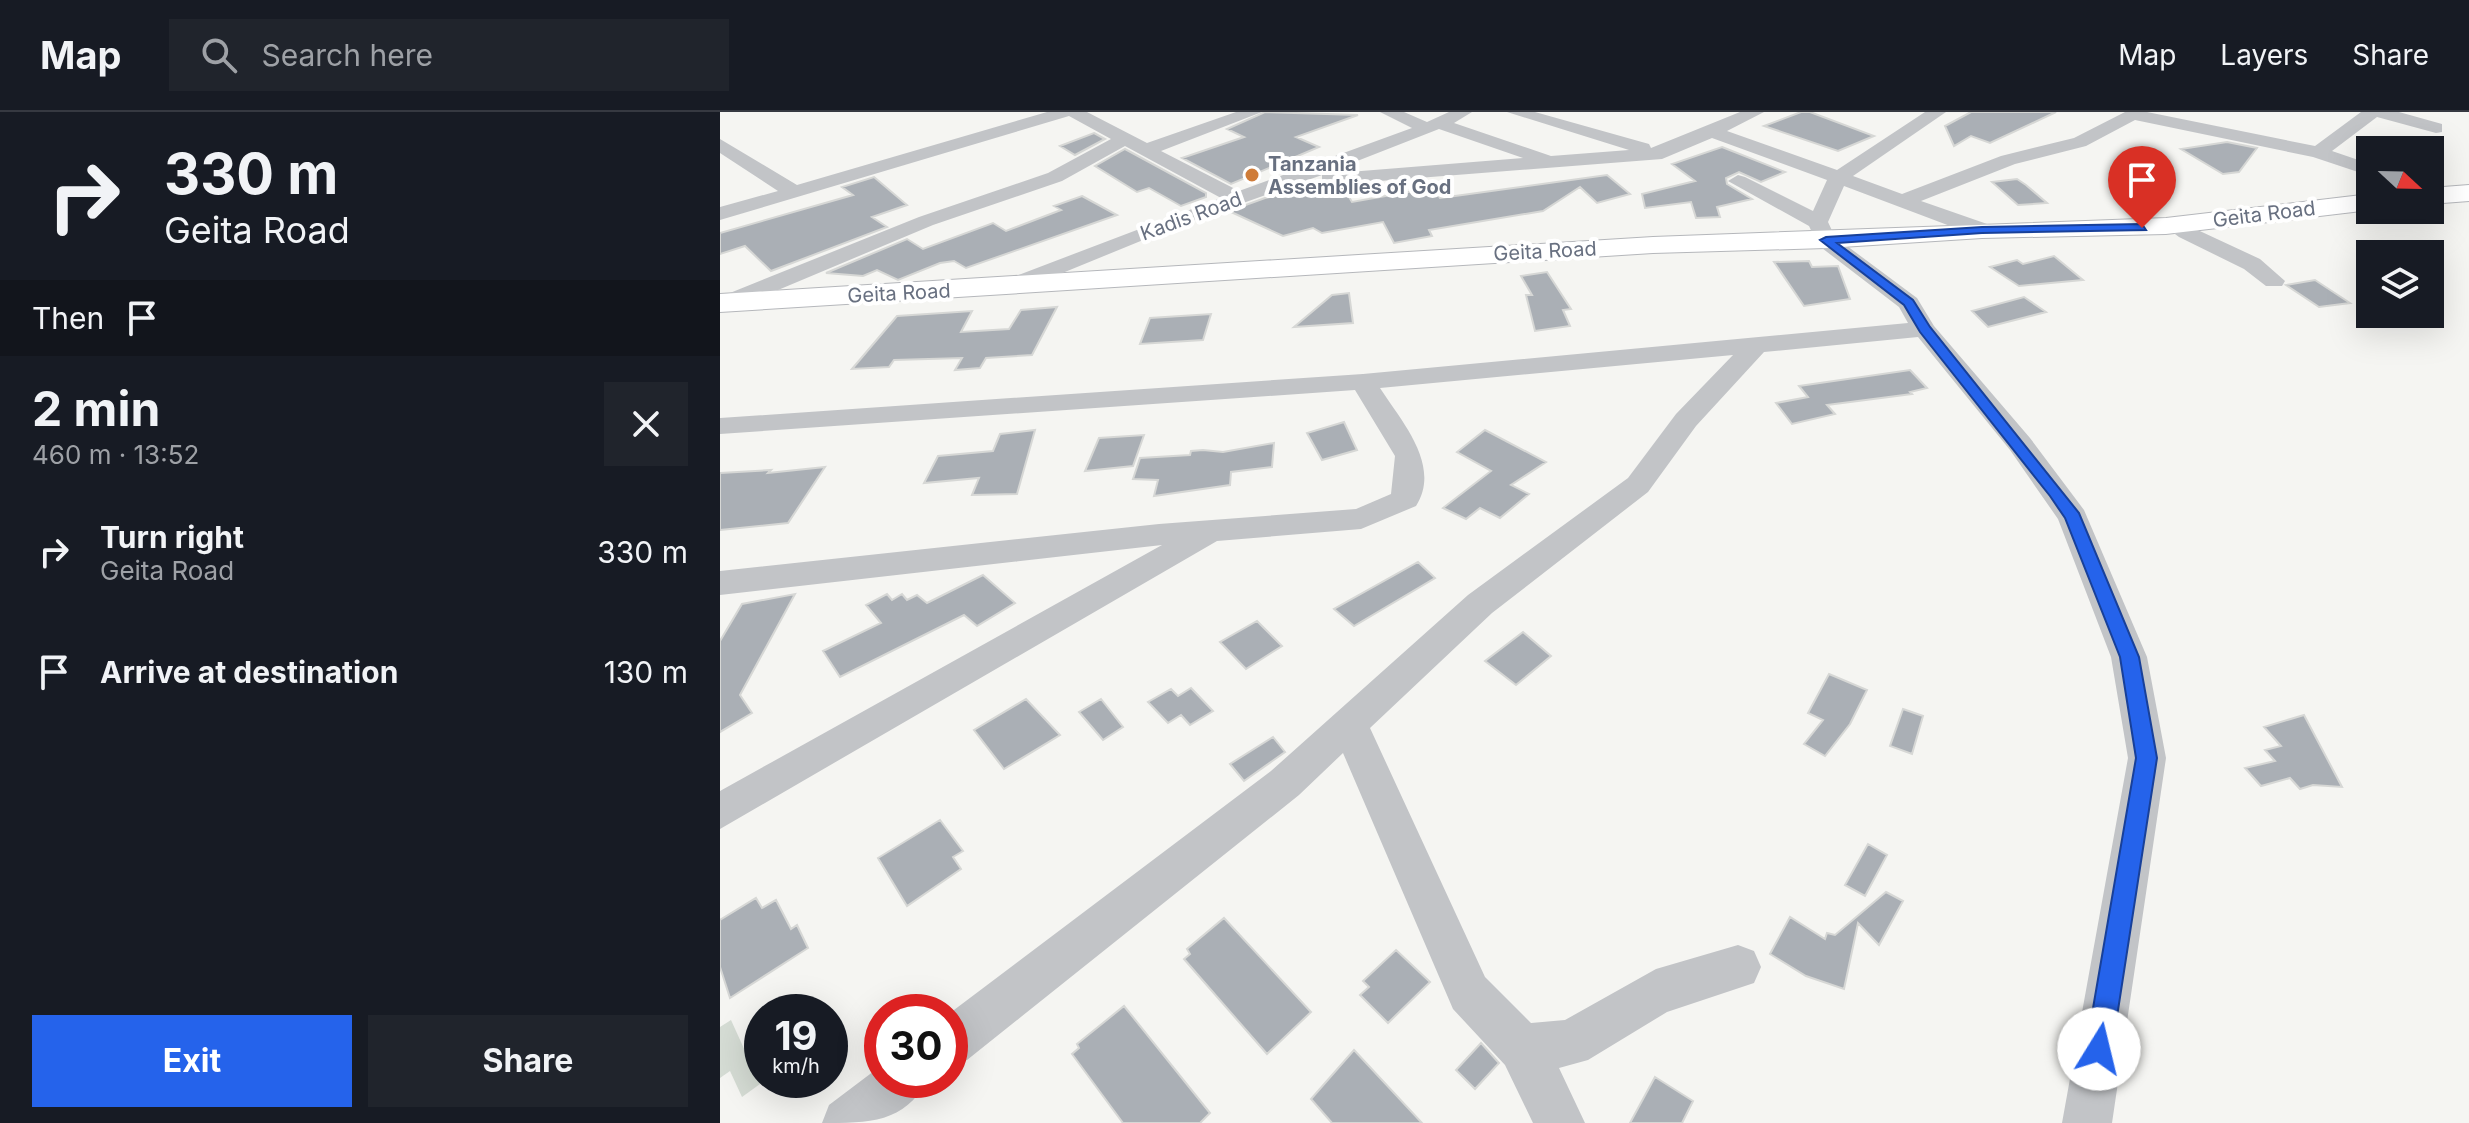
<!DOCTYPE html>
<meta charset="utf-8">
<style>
:root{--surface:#171b24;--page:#20242c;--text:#f1f3f6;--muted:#9ea1a6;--line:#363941;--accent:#2563eb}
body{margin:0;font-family:Inter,sans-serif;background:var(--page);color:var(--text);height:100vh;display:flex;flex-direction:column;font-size:30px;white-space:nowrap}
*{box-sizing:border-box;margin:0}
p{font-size:26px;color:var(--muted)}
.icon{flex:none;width:44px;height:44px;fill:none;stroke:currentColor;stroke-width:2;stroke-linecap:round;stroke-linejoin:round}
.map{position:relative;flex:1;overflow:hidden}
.drawer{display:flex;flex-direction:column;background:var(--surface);width:720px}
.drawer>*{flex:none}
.banner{background:#171b24;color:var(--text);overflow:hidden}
.needle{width:52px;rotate:112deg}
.controls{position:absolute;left:1636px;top:24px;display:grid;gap:16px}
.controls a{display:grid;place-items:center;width:88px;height:88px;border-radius:0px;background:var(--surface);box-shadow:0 8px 32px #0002;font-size:40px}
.speed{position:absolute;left:24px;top:882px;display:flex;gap:16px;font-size:40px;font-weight:700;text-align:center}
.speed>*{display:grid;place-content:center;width:104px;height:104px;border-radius:50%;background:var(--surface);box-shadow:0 8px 32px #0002;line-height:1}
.speed small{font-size:20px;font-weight:400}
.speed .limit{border:12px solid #d22;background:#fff;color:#111}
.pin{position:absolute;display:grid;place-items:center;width:68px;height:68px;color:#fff;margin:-82px -34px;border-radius:50% 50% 50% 0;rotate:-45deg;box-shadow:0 0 8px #0007}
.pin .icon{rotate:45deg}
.me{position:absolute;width:88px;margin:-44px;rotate:9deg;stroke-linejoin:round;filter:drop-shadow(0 0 6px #0008)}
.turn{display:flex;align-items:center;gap:28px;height:168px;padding:0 32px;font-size:36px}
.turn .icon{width:104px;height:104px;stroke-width:2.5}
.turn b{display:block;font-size:56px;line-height:68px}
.then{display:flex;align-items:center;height:76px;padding:0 32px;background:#0003;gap:16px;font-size:30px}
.round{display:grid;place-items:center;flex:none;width:84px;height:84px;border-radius:0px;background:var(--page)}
.overview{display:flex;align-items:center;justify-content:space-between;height:136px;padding:0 32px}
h1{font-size:48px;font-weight:700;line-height:60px}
.primary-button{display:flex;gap:16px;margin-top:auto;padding:16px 32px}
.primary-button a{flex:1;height:92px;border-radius:0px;background:var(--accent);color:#fff;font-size:32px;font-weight:700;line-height:92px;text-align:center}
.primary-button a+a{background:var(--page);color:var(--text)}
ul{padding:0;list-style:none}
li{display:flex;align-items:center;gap:24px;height:120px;padding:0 32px}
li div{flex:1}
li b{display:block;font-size:30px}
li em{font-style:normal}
header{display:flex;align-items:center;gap:48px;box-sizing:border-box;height:112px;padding:0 40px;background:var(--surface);border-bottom:2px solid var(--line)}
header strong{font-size:38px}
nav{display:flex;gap:44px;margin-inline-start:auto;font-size:28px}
.search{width:560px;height:72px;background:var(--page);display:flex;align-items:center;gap:20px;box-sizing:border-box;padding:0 28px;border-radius:0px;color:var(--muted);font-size:30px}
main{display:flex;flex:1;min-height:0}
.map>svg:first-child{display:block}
.green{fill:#d5dcd4}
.building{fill:#aaafb5;stroke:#d6d7d5;stroke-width:2}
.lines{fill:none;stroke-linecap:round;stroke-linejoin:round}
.major-casing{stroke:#b5b7bb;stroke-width:2}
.minor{fill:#c2c4c7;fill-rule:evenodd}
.major{fill:#fff;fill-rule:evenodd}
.route{fill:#2563eb;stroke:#184099;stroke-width:2}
.poi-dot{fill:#cf7c39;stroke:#fff;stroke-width:3}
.labels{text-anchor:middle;stroke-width:8;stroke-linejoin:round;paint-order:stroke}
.far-poi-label{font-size:20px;font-weight:bold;fill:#687080;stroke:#fff;text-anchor:start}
.far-street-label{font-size:20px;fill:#687080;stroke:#fff}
</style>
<header>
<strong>Map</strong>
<div class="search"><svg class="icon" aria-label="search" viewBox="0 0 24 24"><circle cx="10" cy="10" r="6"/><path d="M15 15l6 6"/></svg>Search here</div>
<nav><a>Map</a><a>Layers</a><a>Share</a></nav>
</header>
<main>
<section class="drawer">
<div class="banner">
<div class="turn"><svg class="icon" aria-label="right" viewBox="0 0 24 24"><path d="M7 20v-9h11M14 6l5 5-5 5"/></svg><div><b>330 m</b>Geita Road</div></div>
<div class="then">Then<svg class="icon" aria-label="arrive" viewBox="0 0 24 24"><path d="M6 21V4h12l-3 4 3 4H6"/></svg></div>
</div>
<div class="overview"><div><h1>2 min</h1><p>460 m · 13:52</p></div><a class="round"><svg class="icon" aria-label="close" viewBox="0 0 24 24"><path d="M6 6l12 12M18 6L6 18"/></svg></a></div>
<ul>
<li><svg class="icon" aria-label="right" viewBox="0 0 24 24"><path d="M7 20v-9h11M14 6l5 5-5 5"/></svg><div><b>Turn right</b><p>Geita Road</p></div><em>330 m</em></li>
<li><svg class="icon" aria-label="arrive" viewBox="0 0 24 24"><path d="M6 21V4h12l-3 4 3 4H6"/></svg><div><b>Arrive at destination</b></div><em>130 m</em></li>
</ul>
<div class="primary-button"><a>Exit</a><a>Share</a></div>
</section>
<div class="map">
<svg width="1749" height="1011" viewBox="0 0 1749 1011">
<rect width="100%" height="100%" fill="#f5f5f2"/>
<path class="green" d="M11 908 40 972 22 985 10 959 0 966V915Z"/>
<path class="building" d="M545 0 638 3 576 25 599 35 511 72 462 46 524 25 507 17Z
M1081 0H1090L1154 24 1118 39 1044 14Z
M1251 0H1336L1270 31 1251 24 1234 34 1225 14Z
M374 21 385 27 355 43 340 34Z
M1507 30 1537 36 1519 60 1503 62 1461 37Z
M1002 35 1065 60 1041 70 1019 60 1006 66 1007 72 1032 87 997 95 1000 105 976 106 971 90 925 96 922 82 975 69 952 52Z
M405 37 486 81V85L461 94 429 76 417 80 375 54Z
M887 63 910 82 877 91 860 75 823 99 709 118 712 124 674 131 663 110 602 121 593 116 563 124 509 99 545 86 602 74 623 75 632 90 694 79 716 80 720 86 735 84Z
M154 65 187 93 152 105 167 115 51 159 25 134 0 142V121L133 83 122 75Z
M1297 67 1306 73 1327 91 1298 93 1272 70Z
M362 84 397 103 246 156 234 149 220 151 178 168 157 158 143 164 106 161 187 127 203 137 273 111 286 119 341 98 334 94Z
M1334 144 1363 168 1299 174 1270 155 1297 148 1303 152Z
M1089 149 1092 155 1118 154 1130 187 1084 194 1054 150Z
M827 160 851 197 843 198 850 214 815 219 806 183H812L801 164Z
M1595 168 1630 191 1599 195 1566 173Z
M629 181 633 211 574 215 612 183Z
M1304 185 1326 200 1268 215 1252 199Z
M337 195 312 243 266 246 260 256 235 258 242 246 174 248 169 255 132 257 177 204 252 199 241 220 289 217 301 198Z
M491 202 483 228 420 232 430 206Z
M1190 258 1207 276 1190 280 1192 282 1107 293 1115 302 1072 312 1056 291 1088 285 1079 274Z
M624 310 637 338 602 348 587 321Z
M315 318 297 382 252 383 259 366 204 371 218 344 273 339 280 322Z
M765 318 826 350 791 373 809 382 780 406 760 396 746 407 723 396 771 359 737 340Z
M424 323 413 354 365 359 379 326Z
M554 331 552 355 511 360 510 373 434 384 438 368 413 367 420 346 470 343 471 339 483 338 503 340Z
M105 355 68 411 0 418V361L51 358 48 361Z
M698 450 715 466 634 514 614 497Z
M263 463 295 491 257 514 244 503 120 565 103 539 161 511 146 493 167 482 172 488 182 482 187 488 197 483 207 491Z
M75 482 20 583 32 601 0 620V529L22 492Z
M537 509 562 534 526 557 500 530Z
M803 520 831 544 796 573 765 549Z
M1109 562 1147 578 1130 612 1105 644 1084 632 1103 608 1088 601Z
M471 576 493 599 470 613 461 603 448 611 428 590 451 577 458 584Z
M306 587 340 623 284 657 254 618Z
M381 587 403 615 383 628 359 600Z
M1183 597 1203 604 1192 642 1170 634Z
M1584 603 1622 675 1593 673 1580 677 1570 666 1541 674 1525 656 1555 649 1545 638 1561 634 1544 615Z
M553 625 565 640 524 669 510 652Z
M220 708 243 739 233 745 241 757 187 794 158 746Z
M1148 732 1167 743 1145 784 1125 773Z
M1166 780 1183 789 1159 833 1138 811 1124 877 1086 864 1050 842 1070 805 1105 827 1107 821 1115 823Z
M36 786 42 796 56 788 71 817 77 813 88 836 10 886 0 855V808Z
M504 806 591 900 547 942 464 847 470 842 467 837Z
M676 838 710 870 668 911 640 883 649 875 643 869Z
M404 894 490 1001 480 1011H403L352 942 359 936 357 932Z
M761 931 779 951 755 977 736 958Z
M634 938 702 1011H612L591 987Z
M935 965 973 989 962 1011H910Z"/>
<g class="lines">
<g class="major-casing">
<path id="major" d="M1749 73V89L1710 92V76Z
M1650 82V98L1446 122 1262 126 1106 136 933 141 0 200V182L933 125 1446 106Z"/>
</g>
<path class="minor" d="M327 0H367L427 31 516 0H542L441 39 519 79 692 16 660 0H684L707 10 729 0H752L734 11 831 44 909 38 787 0H815L929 32 931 36 1020 0H1044L1007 19 1117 58 1205 0H1226L1133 64 1182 82 1281 44 1354 26 1405 0H1427L1595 34 1641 0H1679L1722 12V20L1716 21 1657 5 1612 39 1650 52V64L1593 45 1415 8 1366 34 1295 52 1201 89 1270 113 1273 118 1270 123H1254L1124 74 1108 110 1115 125 1197 186 1214 214 1310 326 1364 398 1427 545 1446 646 1392 1011H1342L1408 646 1391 545 1338 407 1290 338 1198 225 1044 240 976 314 928 380 772 501 650 616 765 865 811 911 845 908 936 857 1018 833 1034 839 1041 855 1034 871 947 900 868 948 839 956 865 1011H813L785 953 733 897 623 641 579 683 247 948 230 955V901L551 659 748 483 908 366 956 302 1013 243 660 276C681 309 722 353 696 394L641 417 497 429 0 717V679L442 433 0 483V459L439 412 636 397 671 382 675 344 635 278 0 322V306L643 262 1188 211 1179 195 1098 133 1089 114 1008 69 1018 63 1025 65 1093 99 1107 68 992 26 942 47 609 73 602 71V63L450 117 296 180H280L276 175 280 170 501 86 405 34 342 69 213 113 15 196H0V185L199 105 328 61 391 27 349 4 0 108V95L58 79 0 41V27L77 73ZM719 17 803 46 604 62Z
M1454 107 1540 147 1565 169 1562 174H1546L1524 157 1459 125 1443 113Z
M162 953V968H207C185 1011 149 1011 102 1011L109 993Z"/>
<use href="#major" class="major"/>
</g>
<path class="route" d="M1422 112 1426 118 1262 121 1117 131 1193 188 1210 215 1359 401 1419 545 1437 646 1392 937 1388 946 1379 950 1370 946 1366 937 1416 646 1400 545 1345 406 1330 384 1200 220 1184 193 1100 128 1106 125 1262 115Z"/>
<circle class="poi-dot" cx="532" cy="63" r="8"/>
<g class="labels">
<g class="far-poi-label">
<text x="548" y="59">Tanzania<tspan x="548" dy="23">Assemblies of God</tspan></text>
</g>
<g class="far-street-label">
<text transform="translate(1544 102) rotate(-7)" y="7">Geita Road</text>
<text transform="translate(471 104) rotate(-20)" y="7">Kadis Road</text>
<text transform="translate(825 139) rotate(-3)" y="7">Geita Road</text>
<text transform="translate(179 181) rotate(-3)" y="7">Geita Road</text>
</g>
</g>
</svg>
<div class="controls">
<a><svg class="needle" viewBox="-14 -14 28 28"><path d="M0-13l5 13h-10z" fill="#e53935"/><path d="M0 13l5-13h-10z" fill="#9ea1a6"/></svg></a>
<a><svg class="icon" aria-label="layers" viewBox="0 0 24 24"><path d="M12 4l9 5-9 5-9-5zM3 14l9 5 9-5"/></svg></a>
</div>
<div class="speed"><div>19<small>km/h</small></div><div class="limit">30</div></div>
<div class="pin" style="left:1422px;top:116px;background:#d93025"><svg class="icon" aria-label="arrive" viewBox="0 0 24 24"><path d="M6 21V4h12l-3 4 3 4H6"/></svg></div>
<svg class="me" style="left:1379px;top:937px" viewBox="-20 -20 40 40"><circle r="19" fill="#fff"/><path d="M0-13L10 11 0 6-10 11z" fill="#2563eb"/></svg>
</div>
</main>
